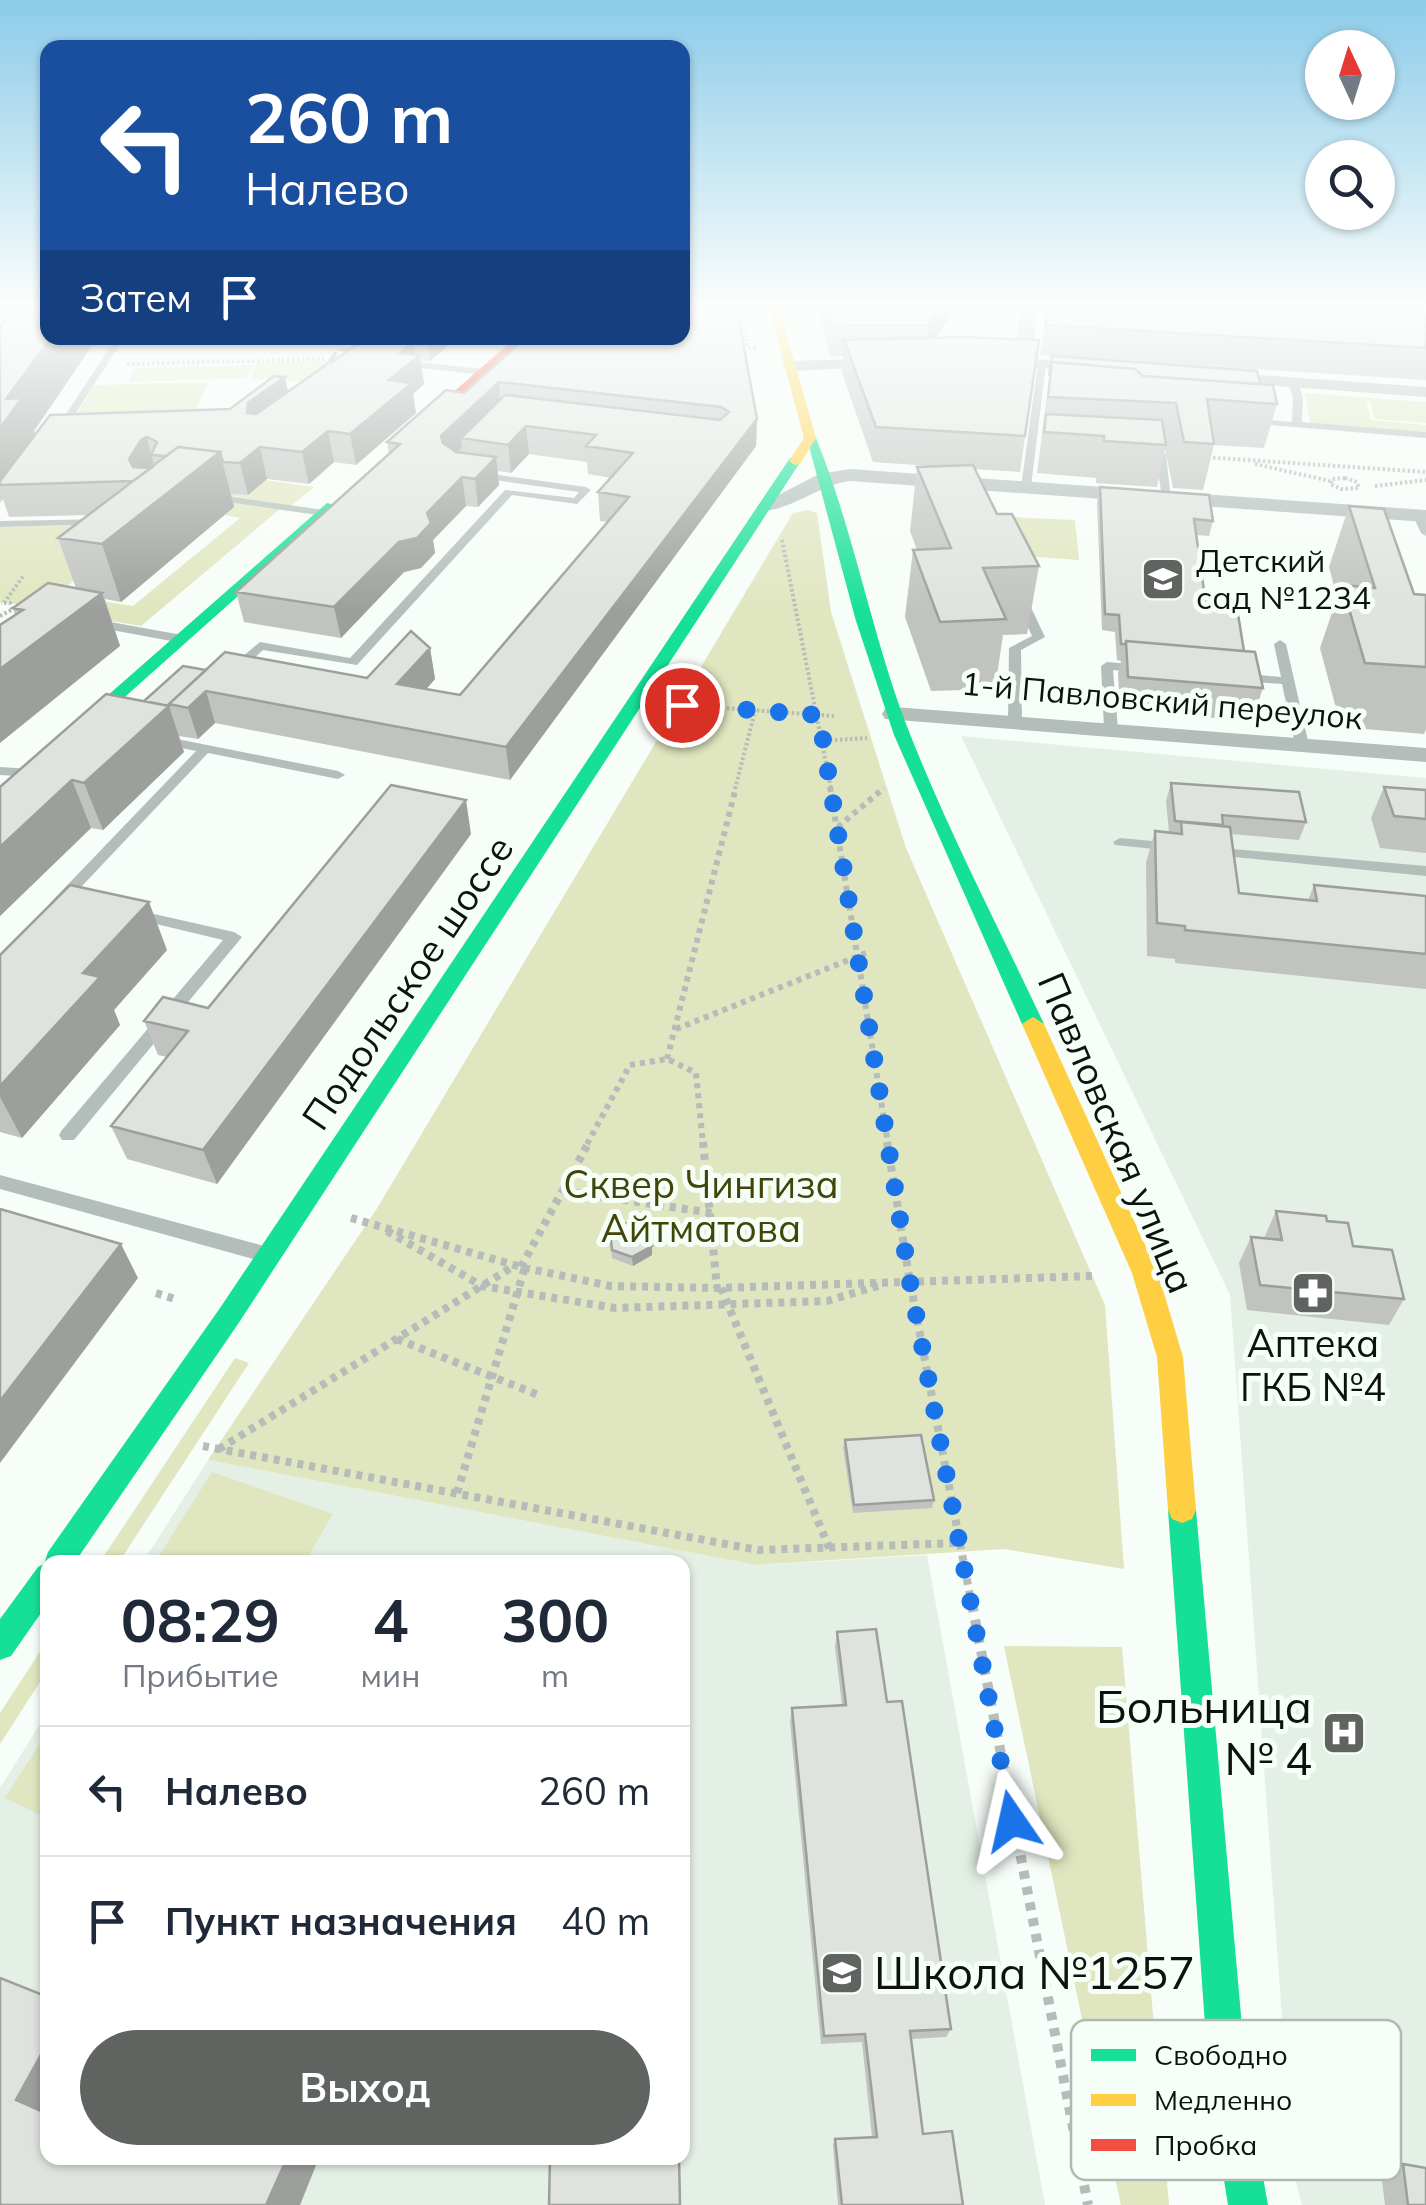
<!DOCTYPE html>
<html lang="ru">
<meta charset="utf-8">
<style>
:root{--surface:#fff;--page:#f6f6f7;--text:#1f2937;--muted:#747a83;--line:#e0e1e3;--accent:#606461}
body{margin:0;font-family:Mulish,sans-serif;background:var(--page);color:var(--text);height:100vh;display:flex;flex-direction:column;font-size:38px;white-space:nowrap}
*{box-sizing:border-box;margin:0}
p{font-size:32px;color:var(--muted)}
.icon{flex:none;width:55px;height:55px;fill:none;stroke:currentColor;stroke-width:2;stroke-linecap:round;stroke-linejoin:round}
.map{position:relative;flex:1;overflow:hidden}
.panel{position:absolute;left:40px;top:1555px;width:650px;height:610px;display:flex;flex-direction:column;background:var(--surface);border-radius:20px;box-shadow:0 2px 8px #0004}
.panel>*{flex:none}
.banner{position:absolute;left:40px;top:40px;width:650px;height:305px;border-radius:20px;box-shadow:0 2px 8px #0004;background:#1a4fa0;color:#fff;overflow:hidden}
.needle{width:65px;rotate:356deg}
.buttons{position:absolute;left:1305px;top:30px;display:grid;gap:20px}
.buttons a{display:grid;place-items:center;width:90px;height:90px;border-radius:50%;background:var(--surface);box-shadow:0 2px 8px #0004;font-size:50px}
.pin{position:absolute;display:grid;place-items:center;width:85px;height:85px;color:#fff;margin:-42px;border:5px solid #fff;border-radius:50%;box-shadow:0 2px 10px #0007}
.me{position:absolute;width:110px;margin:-55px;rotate:349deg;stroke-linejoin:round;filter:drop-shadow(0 0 8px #0008)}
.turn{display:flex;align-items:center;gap:35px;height:210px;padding:0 40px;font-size:45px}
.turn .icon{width:130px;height:130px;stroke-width:2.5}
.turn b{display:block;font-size:70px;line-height:85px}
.then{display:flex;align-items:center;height:95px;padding:0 40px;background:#0003;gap:20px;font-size:38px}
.eta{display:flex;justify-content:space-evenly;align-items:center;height:170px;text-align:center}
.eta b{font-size:60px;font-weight:700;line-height:70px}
.action{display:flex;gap:20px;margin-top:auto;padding:20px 40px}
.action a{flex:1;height:115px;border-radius:60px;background:var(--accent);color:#fff;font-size:40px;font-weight:700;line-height:115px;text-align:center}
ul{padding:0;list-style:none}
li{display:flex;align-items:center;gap:30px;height:130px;padding:0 40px;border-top:2px solid var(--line)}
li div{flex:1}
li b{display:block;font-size:38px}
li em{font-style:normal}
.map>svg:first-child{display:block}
.built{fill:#e4f0e6}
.green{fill:#e0e6bf}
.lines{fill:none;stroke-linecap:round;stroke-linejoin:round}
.path-far3{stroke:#b5bcb9;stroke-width:4;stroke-dasharray:2.5 2.5;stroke-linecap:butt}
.path-far2{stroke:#b5bcb9;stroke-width:6;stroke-dasharray:5 5;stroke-linecap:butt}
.path-far1{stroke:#b5bcb9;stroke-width:8;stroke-dasharray:6 6;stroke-linecap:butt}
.path{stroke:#b5bcb9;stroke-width:10;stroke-dasharray:8 8;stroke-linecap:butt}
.lane{fill:#b3beba;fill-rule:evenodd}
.street{fill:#b3beba;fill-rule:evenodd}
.fast{fill:#16e098;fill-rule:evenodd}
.slow{fill:#ffcf43;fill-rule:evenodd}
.jam{fill:#f24e42;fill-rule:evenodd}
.wall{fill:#c0c3bf}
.shaded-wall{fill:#9c9f9b}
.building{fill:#dfe3de;stroke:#9c9f9b;stroke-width:2.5}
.route{stroke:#1a73e8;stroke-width:18;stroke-dasharray:0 32.4}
.labels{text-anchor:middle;stroke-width:10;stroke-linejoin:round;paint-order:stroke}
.far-poi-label{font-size:32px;fill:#0e120f;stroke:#f5fff7;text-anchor:start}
.far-street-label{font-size:32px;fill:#0e120f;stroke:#f5fff7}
.street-label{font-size:38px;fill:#0e120f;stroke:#f5fff7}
.park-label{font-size:38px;fill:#42450a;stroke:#f5fff7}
.poi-label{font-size:38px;fill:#0e120f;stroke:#f5fff7}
.near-poi-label{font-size:45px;fill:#0e120f;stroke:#f5fff7;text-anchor:end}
.key{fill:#f5fff7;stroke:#b0b8b1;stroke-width:2.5}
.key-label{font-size:28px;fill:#0e120f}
</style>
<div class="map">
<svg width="1426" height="2205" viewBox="0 0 1426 2205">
<rect width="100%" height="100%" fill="#f7fdf8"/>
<path class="built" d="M961 736 1426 778V2205H1302L1293 2171 1230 1295Z
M208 1460 756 1565 927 1555 1045 2205H0V1788L47 1713 48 2158H682V1562H143Z"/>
<path class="green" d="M345 361 320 383 251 378 256 363Z
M253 365 247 378 128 382 135 368Z
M208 382 187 428 66 432 94 385Z
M1304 393 1426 402V423L1375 419 1370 401H1366L1371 420 1426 425V432L1311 424Z
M230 475 314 487 291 506 205 493Z
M199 497 280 509 141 626 57 612 77 597 133 606 240 518 185 508Z
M808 510 817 513 831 612 906 848 1105 1305 1124 1569 1004 1549 756 1565 208 1460 376 1210 793 513Z
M989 516 1075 520 1079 560 1010 555Z
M147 523 41 607 0 602V527Z
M235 1358 249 1363 119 1562H100Z
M212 1472 333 1514 305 1562H155Z
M47 1641V1671L0 1744V1713Z
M1004 1646 1122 1647 1169 2205H1121Z
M47 1732V1818L5 1798Z"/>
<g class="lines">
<path class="path-far3" d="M741 304 748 348H758
M457 341 476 344
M127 364 324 359
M1203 457 1426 472
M1255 464 1330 481
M1345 478 1357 482 1359 488 1341 489 1330 484 1332 479Z
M1375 486 1426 480
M782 540 831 789
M4 603 24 575
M0 616 13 609 10 603H1
M682 705 834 716
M820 741 867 738
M735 789 755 711"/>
<path class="path-far2" d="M830 787 888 1144
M838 827 884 788
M676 1029 866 953
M667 1059 736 787
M587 1144 630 1065 667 1059 696 1073 703 1144"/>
<path class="path-far1" d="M703 1142 717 1288
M887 1142 910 1282 972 1606
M563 1191 712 1213
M351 1218 521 1267 610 1286 717 1288 1092 1276
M387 1231 482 1286 615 1308 827 1301 881 1285
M521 1267 589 1142
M721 1288 830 1550
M156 1293 178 1300
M397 1339 541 1396
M203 1446 758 1550 958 1543
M219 1449 514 1266
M457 1493 525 1267"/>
<path class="path" d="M972 1604 1088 2205"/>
<path class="lane" d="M1413 304H1421L1426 316V329L1422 326Z
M116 338H124L61 436H55L53 434Z
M367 345 370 350 341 352 337 349Z
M399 360 483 369 487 372 483 375 396 365Z
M1042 361 1046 364 1031 487 1026 490 1021 487 1038 364Z
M1293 379 1298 382 1303 398 1302 422 1426 432V438L1246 423V419L1249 418 1292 422 1293 398 1288 382Z
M1142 451H1161L1166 454 1171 500 1162 498 1156 457 1142 455Z
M477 472 586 487 591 490 577 504 512 495 357 665 263 650 238 673H230V667L260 642 350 658 505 490 574 498 579 492 473 477 472 475Z
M211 494 324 510 329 513 324 516 207 499 206 497Z
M1418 513 1426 522V536L1421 533 1413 516Z
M108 519V523L104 524 0 527V521Z
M1020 594 1026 597 1045 637 1021 650 1022 721 1015 725 1008 721 1009 648 1032 636 1014 597Z
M94 619 182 635 188 639 182 643 90 626 88 623Z
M1280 640 1286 644 1309 745 1302 749 1295 745 1282 684 1239 681 1233 677 1239 673 1281 677 1274 644Z
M1107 662 1143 665 1149 669 1143 673 1113 670 1118 729 1111 733 1104 729 1101 666Z
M162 736 338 771 345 775 338 779 208 753 63 906H53L50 903 53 900 196 751 157 743V737Z
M0 767 31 769 38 773 31 777 0 775Z
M1120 838 1174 843 1181 847 1174 851 1115 845 1113 842Z
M1210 847 1426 866V876L1205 854V848Z
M136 910 234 932 242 937 74 1140H62L59 1135 62 1130 223 940 131 918 128 915 131 912Z
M0 1175 264 1246 271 1249 274 1254 271 1259 264 1262 0 1189Z"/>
<path class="street" d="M1021 304H1037L1032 359 1092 363 1100 368 1098 372 986 364V358H1015Z
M888 358 894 360V366L790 371 782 366 790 361Z
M1216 372 1426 387V397L1210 381 1208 377Z
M850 469 1426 510V522L850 481C821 484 785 514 760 510L757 506 819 474Z
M894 707 1426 748V762L885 719 882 714 885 709Z"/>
<path class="fast" d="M806 435 816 438C855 534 872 638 910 734 949 833 999 928 1044 1024L1041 1029H1025L1022 1024 894 735 856 621Z
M790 458 801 461 238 1324 75 1562H48V1603L11 1656 0 1660V1619L38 1567 44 1564 48 1552 220 1308Z
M327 503 339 506 6 803 0 804V790Z
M1182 1497 1192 1501 1196 1510 1248 2094 1268 2205H1228L1210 2094 1168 1510 1172 1501Z"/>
<path class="slow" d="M768 304H778L816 438 800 464 795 465 789 461 804 438Z
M1033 1017 1044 1024 1158 1273 1183 1357 1196 1510 1192 1519 1182 1523 1172 1519 1168 1510 1157 1357 1132 1273 1022 1024Z"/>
<path class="jam" d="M515 338H527L417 437H409V431Z"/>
</g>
<path class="wall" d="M682 304H701L757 419 756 446 510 780 215 723 198 739 179 736 184 752 103 830 91 828 0 916V787L144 701 206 670 367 678 430 648 435 679 426 689 460 695 608 522 600 521 598 492 611 478 588 474 587 462 529 454 511 473 498 471 499 485 478 507 466 506 433 540 435 553 421 568 404 572 341 638 244 622 236 592 389 454 387 442 464 393Z
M821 304H959L936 338 1039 340 1020 472 975 469 997 514 1039 566 1027 634 1003 635 995 689 931 691 905 617 913 550H917L910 531 917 467 932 466 873 462 842 373 843 356H830L820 319Z
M1039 304H1293L1426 315V380L1040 355 1047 307H1040Z
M0 326 48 338H97L34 431 35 435 230 409 288 392 326 365 336 352 337 359 382 339V338H452V342L430 361 420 360 424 384 413 394 416 413 356 465 334 462 309 484 267 479 248 495 231 494 234 507 121 602 105 599 120 646 15 615 13 608 76 588 58 538 89 515 9 517 3 499 0 503Z
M177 338H353L178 342Z
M1052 356 1260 384 1277 404 1264 448 1214 445 1203 490 1173 488 1165 449 1157 487 1096 483V478L1037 473Z
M1100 487 1213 521 1209 536 1196 535 1206 605 1244 651 1263 688 1252 721 1120 710 1118 674 1121 661 1117 660 1115 632 1102 630 1097 502Z
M1349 506 1414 594 1426 595V729L1424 734 1341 727 1320 648 1337 598 1329 567Z
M1171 783 1306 822 1299 840 1231 834 1239 893 1308 900 1314 885 1426 896V989L1175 963V959L1147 956 1146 863 1155 831 1169 832 1166 801Z
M1384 787 1426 790V853L1380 848 1371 818Z
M471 834 217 1184 127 1159 111 1126 167 1057 158 1055 144 1021 208 1008Z
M167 950 114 1010 120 1025 22 1138 0 1132V955Z
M1276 1211 1327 1221 1353 1246 1404 1299 1389 1325 1247 1310 1239 1263 1251 1237 1264 1238Z
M610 1232 652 1255 633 1266 612 1258Z
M845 1440 934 1500 932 1508 853 1513 843 1448Z
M837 1632 887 1702 951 2029 946 2037 911 2039 923 2134 963 2205H838L833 2145 835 2139 872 2137 862 2042 821 2044 790 1722 792 1708 842 1705 835 1647Z
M1403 2164 1426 2205H1385L1381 2172Z"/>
<path class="shaded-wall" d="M942 304H959L924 355 928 325Z
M51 338H97L34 431 39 446 0 485V428L6 399Z
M426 338H452V342L430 361Z
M413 342 416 358 420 355 424 384 413 394 416 413 356 465 350 434 389 380 400 353Z
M285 377 291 407 255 434 247 413 248 403Z
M499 382 501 409 461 438 462 448 445 464 441 436Z
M757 419 756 446 510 780 506 747Z
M526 426 529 454 511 473 508 445Z
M328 431 334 462 309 484 302 452Z
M147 437 155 469 136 481 129 459 141 440Z
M260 447 267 479 248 495 240 463Z
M220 452 234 507 121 602 102 544Z
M496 457 499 485 478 507 475 479Z
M462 477 466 506 433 540 435 553 421 568 404 572 341 638 334 607Z
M102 593 120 646 0 743V669Z
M430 648 435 679 403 716 397 684Z
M206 691 215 723 198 739 188 708Z
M169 706 184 752 103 830 84 783Z
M72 780 91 828 0 916V847Z
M466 800 471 834 217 1184 203 1150Z
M149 902 167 950 114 1010 120 1025 22 1138 0 1097V1086L83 973Z
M121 1244 138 1278 0 1463V1401Z
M652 1246V1255L633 1266 632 1257Z
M48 2042V2114L16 2100Z
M287 2158H319L300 2205H266Z"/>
<path class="building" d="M20 304H48V338H51L6 399 22 398 0 428V326Z
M682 304 737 309 757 419 506 747 206 691 188 708 169 704 225 652 367 678 411 631 430 648 397 684 460 695 629 497 598 492 633 453 586 446 596 435 526 426 508 445 461 438 505 395 720 420 729 412 721 407 499 382 441 436 443 443 456 452 496 457 475 479 462 477 427 513 431 523 417 538 399 542 334 607 236 592 400 444 387 442 446 390 464 393 526 338H682Z
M826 304H942L928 325 831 326Z
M1048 304H1293L1426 315V348L1045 325Z
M965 337 1039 340 1025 436 876 427 844 340Z
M366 338 413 342 400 353 420 355 389 380 412 383 350 434 328 431 302 452 260 447 240 463 223 462 220 452 178 447 166 456 151 455 157 442 147 437 141 440 129 459 133 467 151 468 133 481 0 485V481L50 415 230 409 274 376 285 377 248 403 247 413 256 414 326 365 336 352 332 362Z
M1052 356 1257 371 1260 384 1143 376 1135 369 1052 362 1049 376Z
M1052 362 1135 369 1143 376 1273 385 1277 404 1207 399 1214 444 1184 442 1176 403 1048 397Z
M1046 414 1162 420 1166 445 1104 441V436L1044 432Z
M178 447 220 452 102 544 58 538Z
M973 465 997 514H1012L1039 566 983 568 1006 619 940 622 913 550 951 548 917 467Z
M1100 487 1209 495 1213 521 1194 519 1206 605 1237 608 1244 651 1126 641V644H1121L1119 615 1105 614Z
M1349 506 1384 509 1414 594 1426 595V667L1365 663 1342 585 1375 588Z
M48 583 102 593 0 669V625L23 610 13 608Z
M1126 641 1255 652 1263 688 1128 677Z
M183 666 206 670 169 704V706L144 701Z
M106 694 169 706 84 783 72 780 0 847V787Z
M1171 783 1299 792 1306 822 1222 815 1223 825 1175 821Z
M391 785 466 800 203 1150 111 1126 188 1031 144 1021 163 997 208 1008Z
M1384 787 1426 790V819L1394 816Z
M1181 822 1230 827 1239 893 1317 901 1314 885 1426 896V954L1185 930V926L1157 923 1155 831 1182 834Z
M70 885 149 902 83 973 100 977 0 1086V955Z
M0 1209 121 1244 0 1401Z
M1276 1211 1326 1216 1327 1221 1348 1223 1353 1246 1392 1250 1404 1299 1260 1285 1251 1237 1282 1240Z
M630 1221 650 1228 652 1246 632 1257 612 1250 610 1232Z
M921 1435 934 1500 854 1505 845 1440Z
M876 1629 887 1702 902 1701 951 2029 910 2031 923 2134 952 2131 963 2205H842L835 2139 877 2137 865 2034 824 2036 792 1708 846 1705 837 1632Z
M0 1978 48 1997V2042L16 2100 48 2114V2158H287L266 2205H0Z
M550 2158H679L680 2205H549Z
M1403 2164 1426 2168V2205H1408Z"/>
<linearGradient id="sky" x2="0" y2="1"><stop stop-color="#8ccbe9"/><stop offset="0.5" stop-color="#fbfefc"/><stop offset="1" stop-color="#fbfefc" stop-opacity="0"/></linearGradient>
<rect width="1426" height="613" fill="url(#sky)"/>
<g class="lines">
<path class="route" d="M682 705 819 715 910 1282 1012 1821"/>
</g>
<defs>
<g id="school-square" transform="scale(2.25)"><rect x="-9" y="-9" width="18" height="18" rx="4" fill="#606461" stroke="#f5fff7"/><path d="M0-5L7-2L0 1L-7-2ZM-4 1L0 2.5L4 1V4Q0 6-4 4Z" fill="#fff"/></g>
<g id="pharmacy-square" transform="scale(2.25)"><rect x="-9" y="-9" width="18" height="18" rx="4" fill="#606461" stroke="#f5fff7"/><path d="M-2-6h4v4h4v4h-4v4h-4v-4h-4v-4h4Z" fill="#fff"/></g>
<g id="hospital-square" transform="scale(2.25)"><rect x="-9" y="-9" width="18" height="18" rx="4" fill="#606461" stroke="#f5fff7"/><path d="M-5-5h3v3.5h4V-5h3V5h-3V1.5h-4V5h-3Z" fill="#fff"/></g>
</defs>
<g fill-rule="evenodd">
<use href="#school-square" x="1163" y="579"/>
<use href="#pharmacy-square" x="1313" y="1293"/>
<use href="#hospital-square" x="1344" y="1733"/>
<use href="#school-square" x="842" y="1973"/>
</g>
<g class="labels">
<g class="far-poi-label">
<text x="1196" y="572">Детский<tspan x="1196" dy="37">сад №1234</tspan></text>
</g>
<g class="far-street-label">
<text transform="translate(1162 701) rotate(5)" y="11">1-й Павловский переулок</text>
</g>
<g class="street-label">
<text transform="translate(408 983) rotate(-56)" y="13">Подольское шоссе</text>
<text transform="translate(1116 1133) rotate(67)" y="13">Павловская улица</text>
</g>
<g class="park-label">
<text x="701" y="1198">Сквер Чингиза<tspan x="701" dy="44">Айтматова</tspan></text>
</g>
<g class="poi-label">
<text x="1313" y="1357">Аптека<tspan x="1313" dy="44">ГКБ №4</tspan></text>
</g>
<g class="near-poi-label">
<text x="1312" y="1723">Больница<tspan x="1312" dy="52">№ 4</tspan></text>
<text x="874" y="1989" text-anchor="start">Школа №1257</text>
</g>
</g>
<rect x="1071" y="2020" width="330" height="160" rx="15" class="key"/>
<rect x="1091" y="2049" width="45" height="12" fill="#16e098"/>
<rect x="1091" y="2094" width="45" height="12" fill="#ffcf43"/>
<rect x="1091" y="2139" width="45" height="12" fill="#f24e42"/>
<g class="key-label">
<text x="1154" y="2065">Свободно</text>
<text x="1154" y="2110">Медленно</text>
<text x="1154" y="2155">Пробка</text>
</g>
</svg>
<div class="buttons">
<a><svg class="needle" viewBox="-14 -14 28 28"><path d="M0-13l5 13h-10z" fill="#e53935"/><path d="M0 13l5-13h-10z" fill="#747a83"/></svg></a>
<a><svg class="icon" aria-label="search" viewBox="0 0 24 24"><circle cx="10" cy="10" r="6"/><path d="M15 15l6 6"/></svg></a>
</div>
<div class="pin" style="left:682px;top:705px;background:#d93025"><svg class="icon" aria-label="arrive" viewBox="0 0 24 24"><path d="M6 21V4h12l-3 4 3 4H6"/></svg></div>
<svg class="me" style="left:1012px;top:1821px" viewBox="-20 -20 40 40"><path d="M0-17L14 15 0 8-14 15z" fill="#1a73e8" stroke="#fff" stroke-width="4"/></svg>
<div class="banner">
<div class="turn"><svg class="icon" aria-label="left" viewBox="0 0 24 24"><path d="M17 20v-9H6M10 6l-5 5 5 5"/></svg><div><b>260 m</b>Налево</div></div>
<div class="then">Затем<svg class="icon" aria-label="arrive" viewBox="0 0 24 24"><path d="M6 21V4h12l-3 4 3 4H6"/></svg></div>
</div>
<section class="panel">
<div class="eta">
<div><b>08:29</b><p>Прибытие</p></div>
<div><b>4</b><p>мин</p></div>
<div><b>300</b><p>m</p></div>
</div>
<ul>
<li><svg class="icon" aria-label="left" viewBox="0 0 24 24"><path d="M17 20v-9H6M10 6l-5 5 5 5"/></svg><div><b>Налево</b></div><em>260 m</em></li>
<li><svg class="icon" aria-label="arrive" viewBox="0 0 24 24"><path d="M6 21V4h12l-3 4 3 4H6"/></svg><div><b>Пункт назначения</b></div><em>40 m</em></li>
</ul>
<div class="action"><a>Выход</a></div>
</section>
</div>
